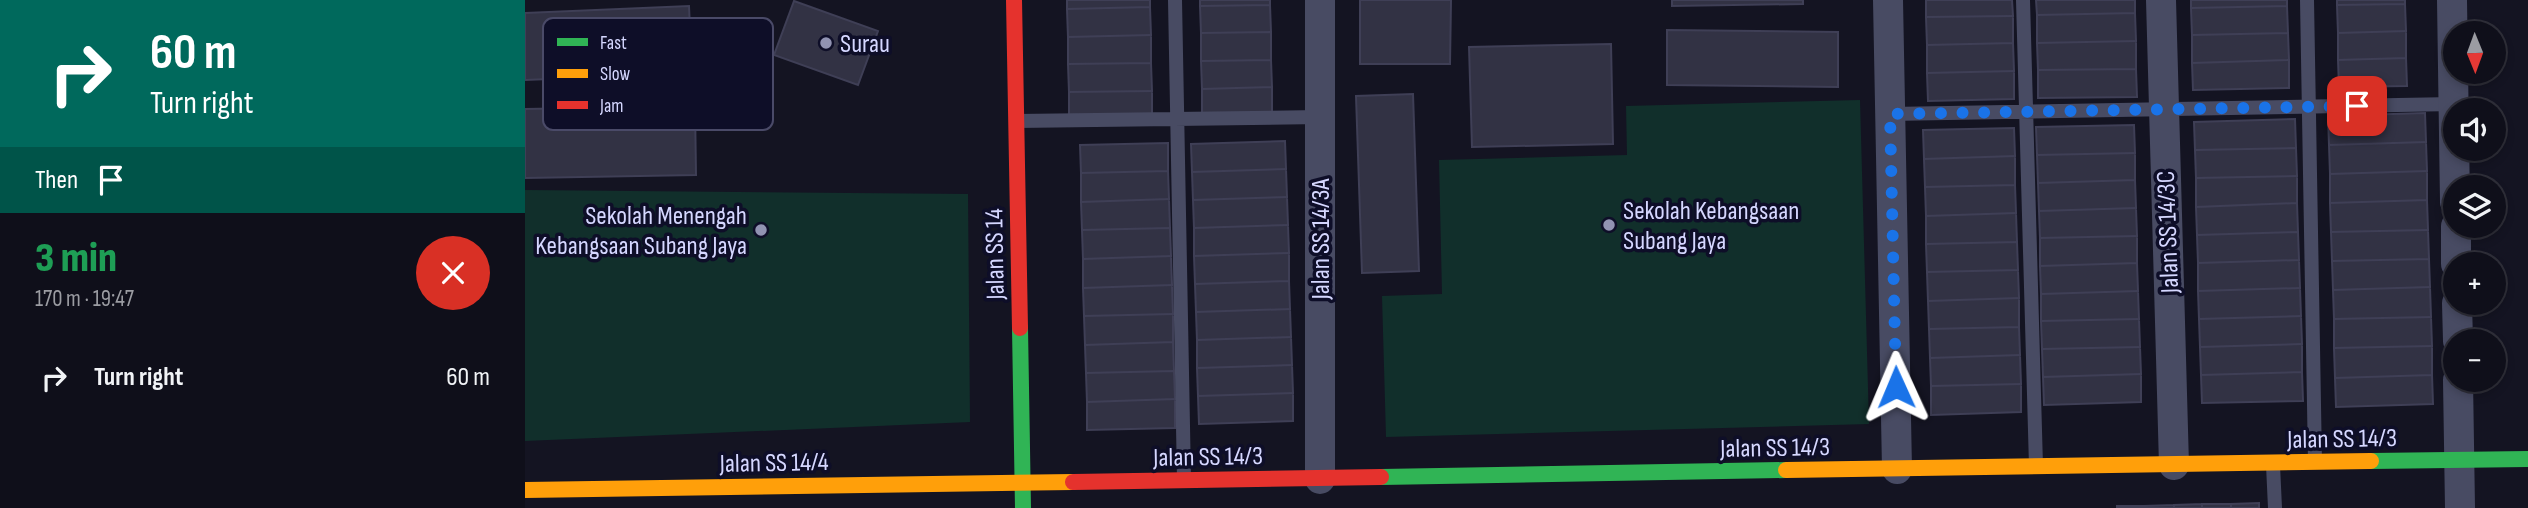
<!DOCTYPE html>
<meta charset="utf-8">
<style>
:root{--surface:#0f0f1a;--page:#181823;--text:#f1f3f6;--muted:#9b9ca2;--line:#2f2f39}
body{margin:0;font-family:"Sofia Sans Condensed",sans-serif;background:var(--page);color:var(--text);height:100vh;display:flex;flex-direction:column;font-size:26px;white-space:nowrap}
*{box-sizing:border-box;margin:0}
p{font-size:23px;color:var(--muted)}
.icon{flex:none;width:38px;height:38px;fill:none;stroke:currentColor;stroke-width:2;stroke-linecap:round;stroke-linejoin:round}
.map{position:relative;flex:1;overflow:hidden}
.drawer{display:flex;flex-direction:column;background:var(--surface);width:525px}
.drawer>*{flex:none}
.guide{background:#00695c;color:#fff;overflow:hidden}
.needle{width:46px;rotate:179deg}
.tools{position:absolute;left:1918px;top:21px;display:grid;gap:14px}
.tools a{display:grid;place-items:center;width:63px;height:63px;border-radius:50%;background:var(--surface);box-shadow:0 4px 10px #0003,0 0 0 2px var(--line);font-size:35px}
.pin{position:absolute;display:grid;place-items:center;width:60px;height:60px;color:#fff;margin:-30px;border-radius:14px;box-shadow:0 4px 10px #0006}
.me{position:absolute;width:77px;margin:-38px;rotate:359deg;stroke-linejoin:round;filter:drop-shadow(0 0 5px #0008)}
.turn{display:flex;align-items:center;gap:24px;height:147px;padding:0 35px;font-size:32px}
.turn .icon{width:91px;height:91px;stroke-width:2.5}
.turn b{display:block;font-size:49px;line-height:60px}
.then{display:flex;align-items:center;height:66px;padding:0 35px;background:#0003;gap:14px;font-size:26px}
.round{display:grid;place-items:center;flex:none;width:74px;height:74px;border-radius:37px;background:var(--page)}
.summary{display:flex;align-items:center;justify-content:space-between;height:119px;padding:0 35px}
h1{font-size:42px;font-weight:800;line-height:52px;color:#1e9e55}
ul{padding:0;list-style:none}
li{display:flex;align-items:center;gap:21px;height:91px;padding:0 35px}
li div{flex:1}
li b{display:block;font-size:26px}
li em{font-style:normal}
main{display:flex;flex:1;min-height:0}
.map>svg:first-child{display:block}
.green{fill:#112f2b}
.building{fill:#323244;stroke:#3f3f56;stroke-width:2}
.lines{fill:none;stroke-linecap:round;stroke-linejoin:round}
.lane{stroke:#484b63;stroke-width:14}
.street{stroke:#484b63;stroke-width:30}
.fast{stroke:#30b455;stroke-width:16}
.slow{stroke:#ff9f0a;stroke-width:16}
.jam{stroke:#e5322d;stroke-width:16}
.route{stroke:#1a73e8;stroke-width:12;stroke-dasharray:0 21.6}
.poi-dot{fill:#9193b2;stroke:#0e0e28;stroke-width:2.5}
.labels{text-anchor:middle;stroke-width:7;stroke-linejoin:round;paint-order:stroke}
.poi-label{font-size:26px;fill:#d5d7ff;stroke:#0e0e28;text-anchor:start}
.street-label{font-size:26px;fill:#d5d7ff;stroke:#0e0e28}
.key{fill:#0e0e28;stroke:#4a4a68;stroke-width:2}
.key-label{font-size:19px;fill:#d5d7ff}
</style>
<main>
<section class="drawer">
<div class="guide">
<div class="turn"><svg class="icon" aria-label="right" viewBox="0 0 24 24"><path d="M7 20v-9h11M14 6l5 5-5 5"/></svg><div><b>60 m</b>Turn right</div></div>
<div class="then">Then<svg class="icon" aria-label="arrive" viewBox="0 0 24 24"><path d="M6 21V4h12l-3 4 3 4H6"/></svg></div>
</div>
<div class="summary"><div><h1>3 min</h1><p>170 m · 19:47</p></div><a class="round" style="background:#d93025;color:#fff"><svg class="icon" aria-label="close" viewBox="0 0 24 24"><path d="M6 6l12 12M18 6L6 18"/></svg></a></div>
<ul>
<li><svg class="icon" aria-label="right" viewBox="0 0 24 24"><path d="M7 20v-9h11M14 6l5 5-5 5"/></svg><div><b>Turn right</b></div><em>60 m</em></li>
</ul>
</section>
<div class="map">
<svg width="2003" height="508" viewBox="0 0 2003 508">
<rect width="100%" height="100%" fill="#141422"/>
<path class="green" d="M1335 100 1344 424 861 437 857 296 917 294 914 160 1102 155 1101 106Z
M0 190 443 194 445 422 0 441Z"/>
<path class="building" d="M542 0H625V7L542 9Z
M675 0H745V5L675 6Z
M835 0H926L925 64H835Z
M1147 0H1278V4L1147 6Z
M1401 0H1487L1488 16 1401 17Z
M1511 0H1610V13L1512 15Z
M1666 0H1762V6L1666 8Z
M1812 0H1880V4L1812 5Z
M269 1 353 31 333 85 249 55Z
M1880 4 1881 31 1813 33 1812 5Z
M745 5 746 32 676 33 675 6Z
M164 6 167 73 0 80V13Z
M1762 6 1763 33 1667 35 1666 8Z
M625 7 626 35 543 37 542 9Z
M1610 13 1611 41 1512 43V15Z
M1488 16V43L1402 45 1401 17Z
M1142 30 1313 32V87L1142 85Z
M1881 31V58L1813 60V33Z
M746 32V60L676 61V33Z
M1763 33 1764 60 1667 63V35Z
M626 35V63L543 64V37Z
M1611 41V69L1513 70 1512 43Z
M1488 43 1489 71 1402 73V45Z
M1086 44 1088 144 947 147 944 47Z
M1881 58 1882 86 1814 87 1813 60Z
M746 60 747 87 677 89 676 61Z
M1764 60V88L1668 90 1667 63Z
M626 63 627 91 544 92 543 64Z
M1611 69 1612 97 1513 98V70Z
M1489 71V99L1403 101 1402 73Z
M747 87V115L677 116V89Z
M627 91V118L544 120V92Z
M888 94 894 271 837 273 831 96Z
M170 106 171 175 0 178V109Z
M1900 113 1901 142 1804 145 1803 116Z
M1770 119 1771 148 1670 150 1669 122Z
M1609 125 1610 153 1512 155 1511 127Z
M1489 128 1490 156 1399 159 1398 130Z
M760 141 761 169 667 172 666 144Z
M1901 142 1902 171 1805 174 1804 145Z
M643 143V171L556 173 555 145Z
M1771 148 1772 176 1671 178 1670 150Z
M1610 153V180L1513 183 1512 155Z
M1490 156V185L1400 187 1399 159Z
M761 169 762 197 668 200 667 172Z
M643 171 644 199 556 202V173Z
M1902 171V200L1805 203V174Z
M1772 176V203L1671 207V178Z
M1610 180 1611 208 1514 211 1513 183Z
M1490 185 1491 213 1401 216 1400 187Z
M762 197 763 225 669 228 668 200Z
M644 199 645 228 557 230 556 202Z
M1902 200 1903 230 1806 232 1805 203Z
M1772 203 1773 232 1672 235 1671 207Z
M1611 208 1612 236 1515 238 1514 211Z
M1491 213 1492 242 1401 244V216Z
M763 225 764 253 669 256V228Z
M645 228 646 256 558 259 557 230Z
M1903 230 1904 259 1807 261 1806 232Z
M1773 232 1774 260 1673 263 1672 235Z
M1612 236V263L1515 266V238Z
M1492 242 1493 270 1402 272 1401 244Z
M764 253V281L670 284 669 256Z
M646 256 647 285 558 288V259Z
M1904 259 1905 287 1808 290 1807 261Z
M1774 260 1775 288 1673 291V263Z
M1612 263 1613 291 1516 294 1515 266Z
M1493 270 1494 298 1403 301 1402 272Z
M764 281 765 309 671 312 670 284Z
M647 285 648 314 559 316 558 288Z
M1905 287 1906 317 1809 319 1808 290Z
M1775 288 1776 316 1674 319 1673 291Z
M1613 291 1614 319 1516 321V294Z
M1494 298V327L1404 329 1403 301Z
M765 309 766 337 672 340 671 312Z
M648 314V342L560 345 559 316Z
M1776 316 1777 344 1675 347 1674 319Z
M1906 317 1907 346 1809 348V319Z
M1614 319 1615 347 1517 349 1516 321Z
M1494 327 1495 355 1405 358 1404 329Z
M766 337 767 365 672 368V340Z
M648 342 649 371 561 373 560 345Z
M1777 344V372L1676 375 1675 347Z
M1907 346V375L1810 378 1809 348Z
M1615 347 1616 374 1518 377 1517 349Z
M1495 355 1496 384 1406 386 1405 358Z
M767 365 768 393 673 396 672 368Z
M649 371 650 399 562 402 561 373Z
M1777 372 1778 401 1677 403 1676 375Z
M1616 374V402L1519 405 1518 377Z
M1907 375 1908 404 1811 407 1810 378Z
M1496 384V412L1406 415V386Z
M768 393V421L674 424 673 396Z
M650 399V428L562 430V402Z
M1734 503V508H1706V504Z
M1677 504H1706V508H1677Z
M1677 504V508H1649V505Z
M1649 505V508H1621L1620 506Z
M1592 506H1620L1621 508H1592Z"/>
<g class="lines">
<path class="lane" d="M650 0 659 479
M1498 0 1511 466
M1782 0 1790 462
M1365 114 1929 104
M492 121 795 117
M1748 465 1750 508"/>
<path class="street" d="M795 0V479
M1363 0 1372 469
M1636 0 1649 465
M1927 0 1930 202
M1931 226V264
M1932 303 1933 341
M1933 380 1935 508"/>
<path class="fast" d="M495 328 498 508
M1846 461 2003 459
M856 477 1261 470"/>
<path class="slow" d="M1261 470 1846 461
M0 490 548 482"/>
<path class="jam" d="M489 0 495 328
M548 482 856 477"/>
</g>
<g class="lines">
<path class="route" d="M1371 387 1365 114 1832 106"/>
</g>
<g class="poi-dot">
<circle cx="301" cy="43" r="7"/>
<circle cx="1084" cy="225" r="7"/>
<circle cx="236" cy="230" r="7"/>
</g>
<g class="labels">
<g class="poi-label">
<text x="315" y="52">Surau</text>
<text x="1098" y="219">Sekolah Kebangsaan<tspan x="1098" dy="30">Subang Jaya</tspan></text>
<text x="222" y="224" text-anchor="end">Sekolah Menengah<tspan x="222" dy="30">Kebangsaan Subang Jaya</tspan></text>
</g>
<g class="street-label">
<text transform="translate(1642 232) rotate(-92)" y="9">Jalan SS 14/3C</text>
<text transform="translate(795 239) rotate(-90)" y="9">Jalan SS 14/3A</text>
<text transform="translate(469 254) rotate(-91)" y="9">Jalan SS 14</text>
<text transform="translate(1817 438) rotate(-1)" y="9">Jalan SS 14/3</text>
<text transform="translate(1250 447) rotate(-1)" y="9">Jalan SS 14/3</text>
<text transform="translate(683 456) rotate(-1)" y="9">Jalan SS 14/3</text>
<text transform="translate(249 462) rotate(-1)" y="9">Jalan SS 14/4</text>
</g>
</g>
<rect x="18" y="18" width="230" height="112" rx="10" class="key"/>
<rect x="32" y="38" width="31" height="8" fill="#30b455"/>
<rect x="32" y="69" width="31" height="9" fill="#ff9f0a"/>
<rect x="32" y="101" width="31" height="8" fill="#e5322d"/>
<g class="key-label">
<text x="75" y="49">Fast</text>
<text x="75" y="80">Slow</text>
<text x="75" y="112">Jam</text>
</g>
</svg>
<div class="tools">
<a><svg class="needle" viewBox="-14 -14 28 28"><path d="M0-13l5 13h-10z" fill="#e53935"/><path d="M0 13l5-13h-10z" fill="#9b9ca2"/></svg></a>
<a><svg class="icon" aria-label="sound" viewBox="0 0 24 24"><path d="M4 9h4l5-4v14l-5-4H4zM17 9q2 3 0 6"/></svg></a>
<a><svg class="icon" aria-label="layers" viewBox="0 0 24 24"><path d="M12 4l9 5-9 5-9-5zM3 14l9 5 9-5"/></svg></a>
<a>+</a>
<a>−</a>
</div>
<div class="pin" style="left:1832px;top:106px;background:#d93025"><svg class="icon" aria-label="arrive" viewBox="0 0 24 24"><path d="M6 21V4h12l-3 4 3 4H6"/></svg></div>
<svg class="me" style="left:1371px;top:387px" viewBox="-20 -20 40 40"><path d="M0-17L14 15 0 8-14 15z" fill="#1a73e8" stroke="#fff" stroke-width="4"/></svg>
</div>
</main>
